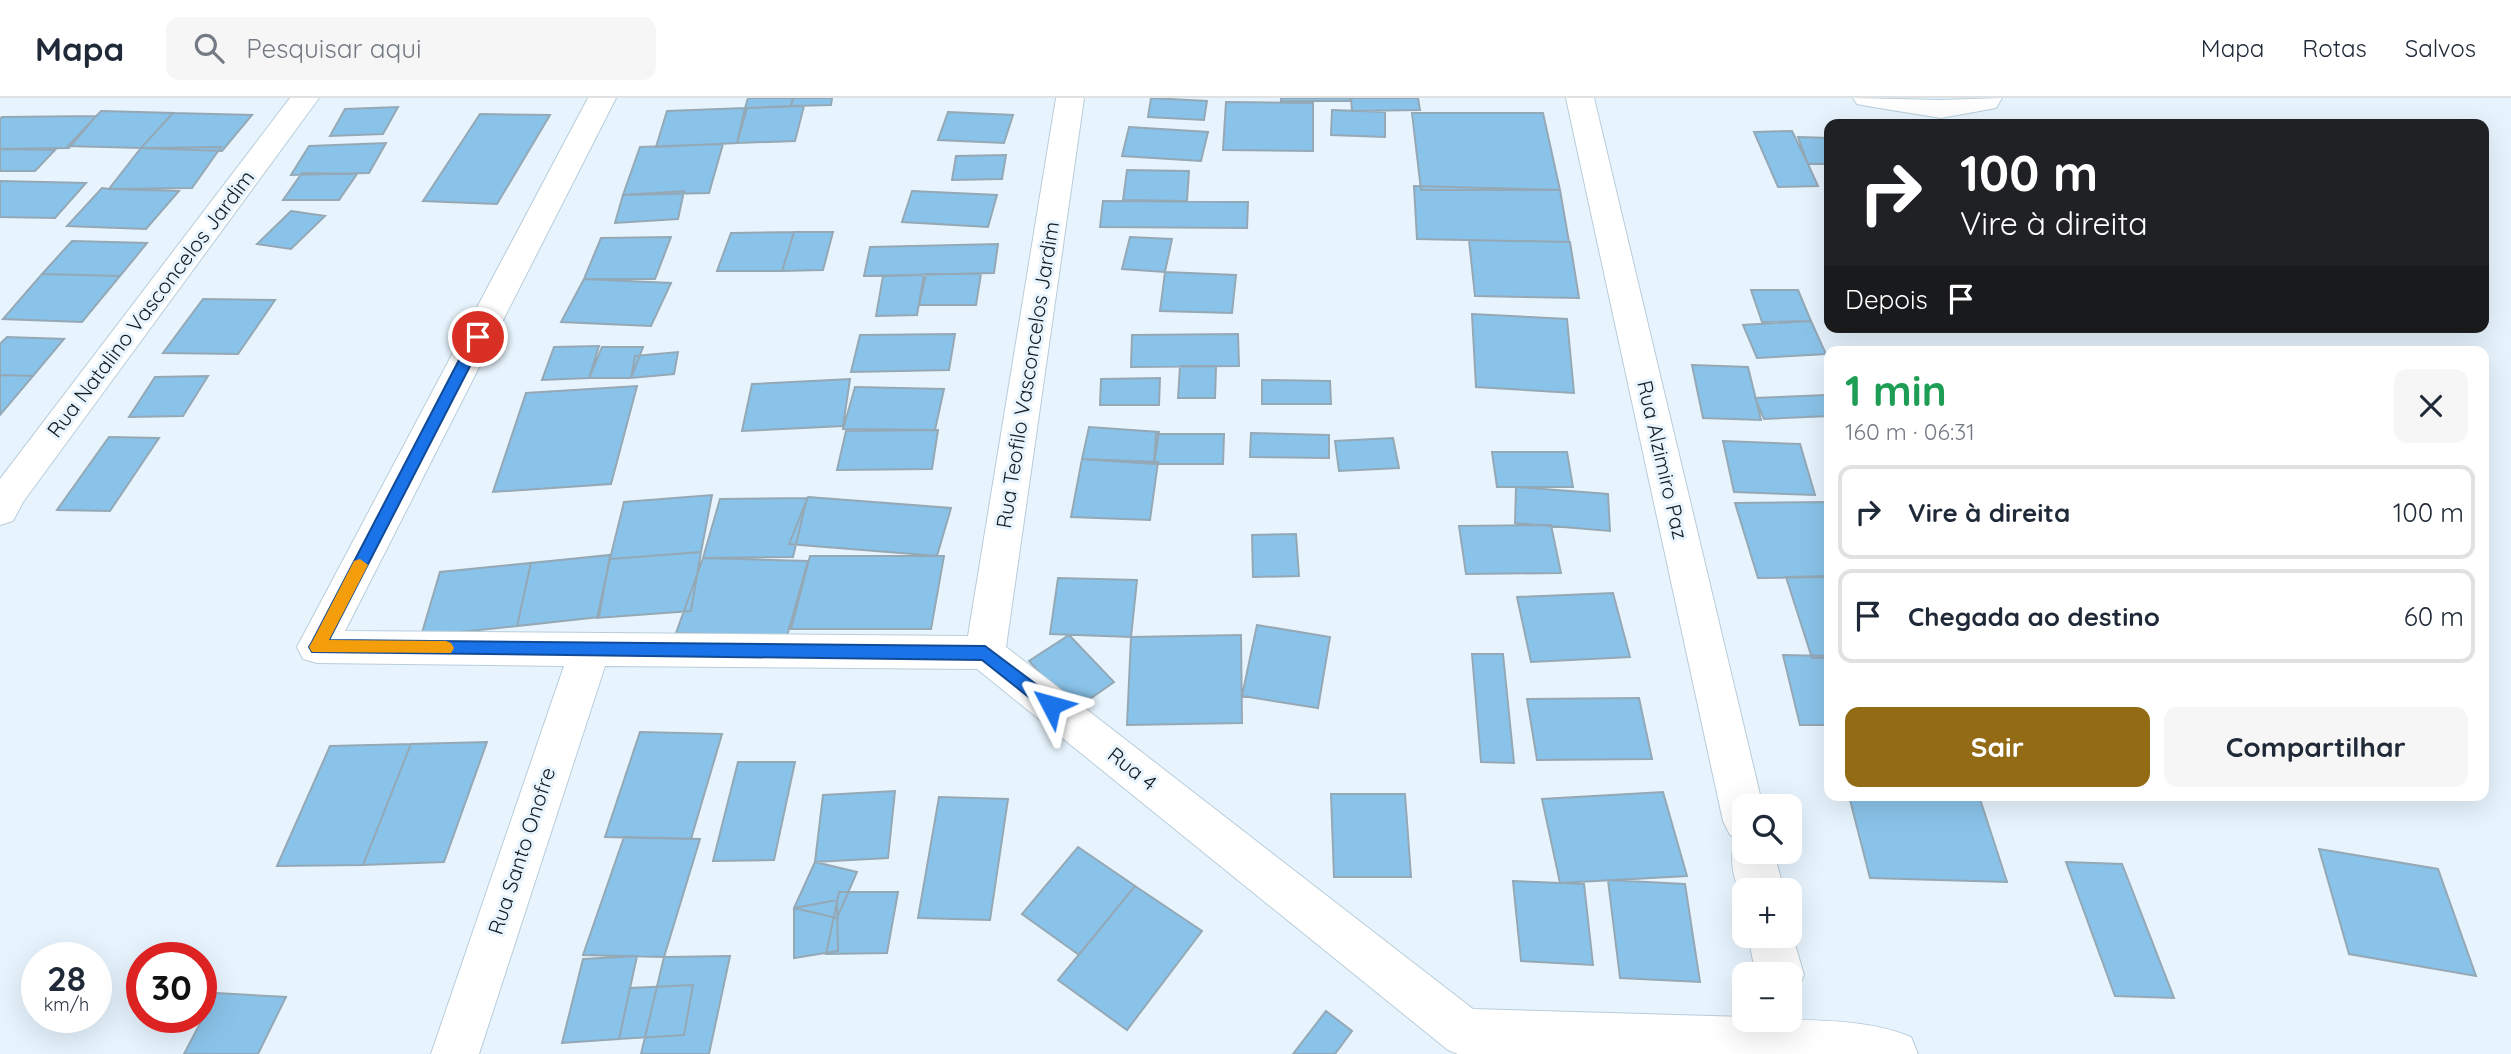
<!DOCTYPE html>
<html lang="pt">
<meta charset="utf-8">
<style>
:root{--surface:#fff;--page:#f6f6f7;--text:#1f2937;--muted:#747a83;--line:#e0e1e3;--accent:#946b15}
body{margin:0;font-family:Quicksand,sans-serif;background:var(--page);color:var(--text);height:100vh;display:flex;flex-direction:column;font-size:26px;white-space:nowrap}
*{box-sizing:border-box;margin:0}
p{font-size:23px;color:var(--muted)}
.icon{flex:none;width:38px;height:38px;fill:none;stroke:currentColor;stroke-width:2;stroke-linecap:round;stroke-linejoin:round}
.map{position:relative;flex:1;overflow:hidden}
.panel{position:absolute;left:1824px;top:248px;width:665px;height:455px;display:flex;flex-direction:column;background:var(--surface);border-radius:14px;box-shadow:0 7px 28px #0002}
.panel>*{flex:none}
.hud{position:absolute;left:1824px;top:21px;width:665px;height:214px;border-radius:14px;box-shadow:0 7px 28px #0002;background:#202124;color:#fff;overflow:hidden}
.buttons{position:absolute;left:1732px;top:696px;display:grid;gap:14px}
.buttons a{display:grid;place-items:center;width:70px;height:70px;border-radius:14px;background:var(--surface);box-shadow:0 7px 28px #0002;font-size:35px}
.speed{position:absolute;left:21px;top:844px;display:flex;gap:14px;font-size:35px;font-weight:700;text-align:center}
.speed>*{display:grid;place-content:center;width:91px;height:91px;border-radius:50%;background:var(--surface);box-shadow:0 7px 28px #0002;line-height:1}
.speed small{font-size:18px;font-weight:400}
.speed .limit{border:10px solid #d22;background:#fff;color:#111}
.pin{position:absolute;display:grid;place-items:center;width:60px;height:60px;color:#fff;margin:-30px;border:4px solid #fff;border-radius:50%;box-shadow:0 2px 7px #0007}
.me{position:absolute;width:77px;margin:-38px;rotate:309deg;stroke-linejoin:round;filter:drop-shadow(0 0 5px #0008)}
.turn{display:flex;align-items:center;gap:24px;height:147px;padding:0 21px;font-size:32px}
.turn .icon{width:91px;height:91px;stroke-width:2.5}
.turn b{display:block;font-size:49px;line-height:60px}
.then{display:flex;align-items:center;height:66px;padding:0 21px;background:#0003;gap:14px;font-size:26px}
.round{display:grid;place-items:center;flex:none;width:74px;height:74px;border-radius:14px;background:var(--page)}
.summary{display:flex;align-items:center;justify-content:space-between;height:119px;padding:0 21px}
h1{font-size:42px;font-weight:700;line-height:52px;color:#1e9e55}
.cta{display:flex;gap:14px;margin-top:auto;padding:14px 21px}
.cta a{flex:1;height:80px;border-radius:14px;background:var(--accent);color:#fff;font-size:28px;font-weight:700;line-height:80px;text-align:center}
.cta a+a{background:var(--page);color:var(--text)}
ul{padding:0;list-style:none}
li{display:flex;align-items:center;gap:21px;height:94px;margin:0 14px 10px;padding:0 7px;border:4px solid var(--line);border-radius:14px}
li div{flex:1}
li b{display:block;font-size:26px}
li em{font-style:normal}
header{display:flex;align-items:center;gap:42px;box-sizing:border-box;height:98px;padding:0 35px;background:var(--surface);border-bottom:2px solid var(--line)}
header strong{font-size:33px}
nav{display:flex;gap:38px;margin-inline-start:auto;font-size:24px}
.search{width:490px;height:63px;background:var(--page);display:flex;align-items:center;gap:18px;box-sizing:border-box;padding:0 24px;border-radius:14px;color:var(--muted);font-size:26px}
.map>svg:first-child{display:block}
.building{fill:#8ac3e9;stroke:#94a8b6;stroke-width:2}
.lines{fill:none;stroke-linecap:round;stroke-linejoin:round}
.minor-casing{stroke:#b8cddb;stroke-width:2}
.minor{fill:#fff;fill-rule:evenodd}
.route{fill:#1a73e8;stroke:#114b97;stroke-width:2}
.slow{fill:#f59e0b}
.labels{text-anchor:middle;stroke-width:6;stroke-linejoin:round;paint-order:stroke}
.street-label{font-size:21px;fill:#141c21;stroke:#e7f4fd}
</style>
<header>
<strong>Mapa</strong>
<div class="search"><svg class="icon" aria-label="search" viewBox="0 0 24 24"><circle cx="10" cy="10" r="6"/><path d="M15 15l6 6"/></svg>Pesquisar aqui</div>
<nav><a>Mapa</a><a>Rotas</a><a>Salvos</a></nav>
</header>
<div class="map">
<svg width="2511" height="956" viewBox="0 0 2511 956">
<rect width="100%" height="100%" fill="#e7f4fd"/>
<path class="building" d="M748 0H793L791 8 745 10Z
M793 0H832L831 7 791 8Z
M1151 0 1207 3 1204 22 1148 19Z
M1281 0H1350V3H1281Z
M1351 0H1418L1420 12 1352 13Z
M1226 4 1313 5V53L1223 52Z
M804 8 795 43 737 45 747 10Z
M398 9 383 36 330 38 345 11Z
M745 10 737 45 656 49 667 13Z
M1332 12 1385 14V39L1331 37Z
M101 13 173 15 141 50 68 48Z
M948 14 1013 17 1004 45 938 42Z
M173 15 252 17 222 53 141 50Z
M1412 15H1543L1560 92H1421Z
M480 16 550 17 497 106 423 103Z
M96 18 69 50 0 51V21L2 19Z
M1129 29 1208 34 1201 63 1122 58Z
M1792 33 1808 66 1818 88 1778 89 1754 34Z
M1798 39 1829 40V66H1808Z
M386 45 369 75 291 77 309 48Z
M723 46 709 95 623 97 640 49Z
M221 49 192 90 109 91 141 50Z
M0 51 55 52 35 73H0Z
M1006 57 1002 81 952 82 956 58Z
M1127 72 1189 73 1187 103 1123 102Z
M302 75 357 76 339 102H283Z
M0 83 86 85 55 120 0 119Z
M1414 88 1560 92 1569 144 1417 141Z
M102 90 109 91 179 93 146 131 67 128Z
M684 93 678 121 615 125 623 97Z
M912 93 997 97 988 129 902 124Z
M1103 103 1248 104 1247 130 1100 129Z
M291 113 325 118 291 151 257 146Z
M794 134H833L823 172 782 173Z
M794 134 782 173H717L731 135Z
M671 139 655 181H584L601 140Z
M1130 139 1172 141 1165 174 1122 171Z
M1469 142 1570 144 1579 200 1475 198Z
M72 143 147 145 120 178 42 176Z
M998 146 994 175 864 178 870 149Z
M1165 174 1236 177 1232 215 1160 213Z
M42 176 120 178 82 224 3 221Z
M926 176H981L976 207H919Z
M924 177 917 217 876 218 883 178Z
M584 181 671 185 651 228 561 224Z
M1751 192H1798L1811 223 1762 224Z
M203 201 275 202 238 256 163 255Z
M1472 216 1567 221 1574 295 1476 289Z
M1811 223 1826 256 1757 260 1743 227Z
M955 236 949 272 851 274 860 237Z
M1238 236 1239 268 1131 269 1132 237Z
M7 239 64 241 33 278 0 277V246Z
M599 248 589 280 542 282 554 249Z
M602 249H643L631 280H589Z
M678 254 674 276 631 280 635 258Z
M1692 267 1748 269 1761 322 1703 320Z
M1180 268H1216L1215 300H1178Z
M0 277 33 278 0 317Z
M208 278 183 318 129 319 155 279Z
M1160 280 1159 307H1100L1101 281Z
M850 281 843 328 742 333 752 286Z
M1262 282 1330 283 1331 306H1262Z
M637 288 611 386 493 394 526 295Z
M855 289 944 291 935 332 843 331Z
M1826 297 1829 318 1764 321 1755 300Z
M1089 329 1159 334 1154 366 1082 361Z
M938 332 932 371 837 372 846 333Z
M1251 335 1329 337V360L1250 359Z
M1156 336H1224L1223 366H1154Z
M109 339 159 340 110 413 57 412Z
M1393 340 1399 370 1339 373 1335 343Z
M1723 343 1800 346 1815 397 1734 394Z
M1492 354H1567L1573 389H1497Z
M1082 361 1158 364 1150 422 1071 419Z
M1516 389 1608 396 1610 433 1515 425Z
M712 397 701 454 610 461 624 404Z
M808 399 951 410 937 458 789 446Z
M807 400 793 459 703 460 720 401Z
M1829 404V479L1758 480 1735 405Z
M1551 427 1561 475 1466 476 1459 428Z
M1296 436 1299 478 1253 479 1252 437Z
M701 454 691 513 597 520 610 461Z
M610 457 599 519 517 528 531 465Z
M810 458H944L931 531H791Z
M703 460 808 463 787 538 676 535Z
M531 465 517 528 421 538 440 474Z
M1829 478V560H1812L1786 479Z
M1058 480 1137 482 1131 539 1050 536Z
M1613 495 1630 559 1531 564 1517 499Z
M1257 527 1330 539 1318 610 1242 598Z
M1069 537 1114 584 1074 612 1029 563Z
M1241 537 1242 625 1127 627 1131 539Z
M1472 556H1503L1514 665 1481 664Z
M1783 557 1829 558V627H1800Z
M1639 600 1652 661 1537 662 1527 601Z
M640 634 722 636 691 741 605 739Z
M487 644 444 764 363 767 411 646Z
M411 646 363 767 277 768 330 648Z
M738 664H795L774 762 713 763Z
M895 693 888 760 815 764 823 697Z
M1663 694 1687 778 1560 785 1542 701Z
M1331 696H1405L1411 779H1334Z
M1849 698H1979L2007 784 1870 780Z
M939 699 1008 701 990 822 918 820Z
M624 739 700 741 664 859 583 857Z
M1078 749 1135 788 1079 857 1022 816Z
M2319 751 2438 771 2476 878 2349 856Z
M815 764 857 774 837 820 794 810Z
M2066 764 2122 766 2174 900 2115 898Z
M1608 782 1685 786 1700 884 1620 880Z
M1513 783 1584 786 1593 867 1521 863Z
M1135 788 1202 833 1127 932 1058 882Z
M839 794H898L887 855 826 856Z
M837 802 838 853 794 860V810Z
M637 858 619 941 562 945 583 861Z
M730 858 709 956H641L664 859Z
M693 887 684 937 619 941 630 890Z
M216 895 286 899 258 956H184Z
M1326 913 1352 933 1335 956H1293Z"/>
<g class="lines">
<g class="minor-casing">
<path id="minor" d="M290 0H319L23 404 13 423 0 427V381Z
M588 0H616L345 533 968 538 1056 0H1084L1006 549 1473 911 1745 919V922C1794 922 1864 919 1911 939L1918 956H1458L1448 952 977 571 605 568 479 956H431L564 568 317 565 303 561 297 549Z
M1566 0H1594L1763 709H1745V754H1774L1784 793H1745V807C1735 786 1726 760 1737 740L1730 737 1723 723Z
M1853 0 1941 2 2002 0 1996 10 1941 20 1867 8 1857 6Z
M1790 829 1804 877 1797 893 1790 896V877H1756L1748 838H1790Z"/>
</g>
<use href="#minor" class="minor"/>
</g>
<path class="route" d="M478 234 485 239 329 542 985 548 1057 602 1059 607 1057 612 1051 614 1045 612 982 562 312 554 309 549 312 544 471 239Z"/>
<path class="slow" d="M360 461 368 467 329 542 446 543 451 545 454 550 451 555 312 554 309 549 312 544 354 463Z"/>
<g class="labels">
<g class="street-label">
<text transform="translate(151 206) rotate(-53)" y="7">Rua Natalino Vasconcelos Jardim</text>
<text transform="translate(1028 277) rotate(-81)" y="7">Rua Teofilo Vasconcelos Jardim</text>
<text transform="translate(1662 362) rotate(77)" y="7">Rua Alzimiro Paz</text>
<text transform="translate(1132 671) rotate(38)" y="7">Rua 4</text>
<text transform="translate(522 753) rotate(-72)" y="7">Rua Santo Onofre</text>
</g>
</g>
</svg>
<div class="buttons">
<a><svg class="icon" aria-label="search" viewBox="0 0 24 24"><circle cx="10" cy="10" r="6"/><path d="M15 15l6 6"/></svg></a>
<a>+</a>
<a>−</a>
</div>
<div class="speed"><div>28<small>km/h</small></div><div class="limit">30</div></div>
<div class="pin" style="left:478px;top:239px;background:#d93025"><svg class="icon" aria-label="arrive" viewBox="0 0 24 24"><path d="M6 21V4h12l-3 4 3 4H6"/></svg></div>
<svg class="me" style="left:1051px;top:607px" viewBox="-20 -20 40 40"><path d="M0-17L14 15 0 8-14 15z" fill="#1a73e8" stroke="#fff" stroke-width="4"/></svg>
<div class="hud">
<div class="turn"><svg class="icon" aria-label="right" viewBox="0 0 24 24"><path d="M7 20v-9h11M14 6l5 5-5 5"/></svg><div><b>100 m</b>Vire à direita</div></div>
<div class="then">Depois<svg class="icon" aria-label="arrive" viewBox="0 0 24 24"><path d="M6 21V4h12l-3 4 3 4H6"/></svg></div>
</div>
<section class="panel">
<div class="summary"><div><h1>1 min</h1><p>160 m · 06:31</p></div><a class="round"><svg class="icon" aria-label="close" viewBox="0 0 24 24"><path d="M6 6l12 12M18 6L6 18"/></svg></a></div>
<ul>
<li><svg class="icon" aria-label="right" viewBox="0 0 24 24"><path d="M7 20v-9h11M14 6l5 5-5 5"/></svg><div><b>Vire à direita</b></div><em>100 m</em></li>
<li><svg class="icon" aria-label="arrive" viewBox="0 0 24 24"><path d="M6 21V4h12l-3 4 3 4H6"/></svg><div><b>Chegada ao destino</b></div><em>60 m</em></li>
</ul>
<div class="cta"><a>Sair</a><a>Compartilhar</a></div>
</section>
</div>
